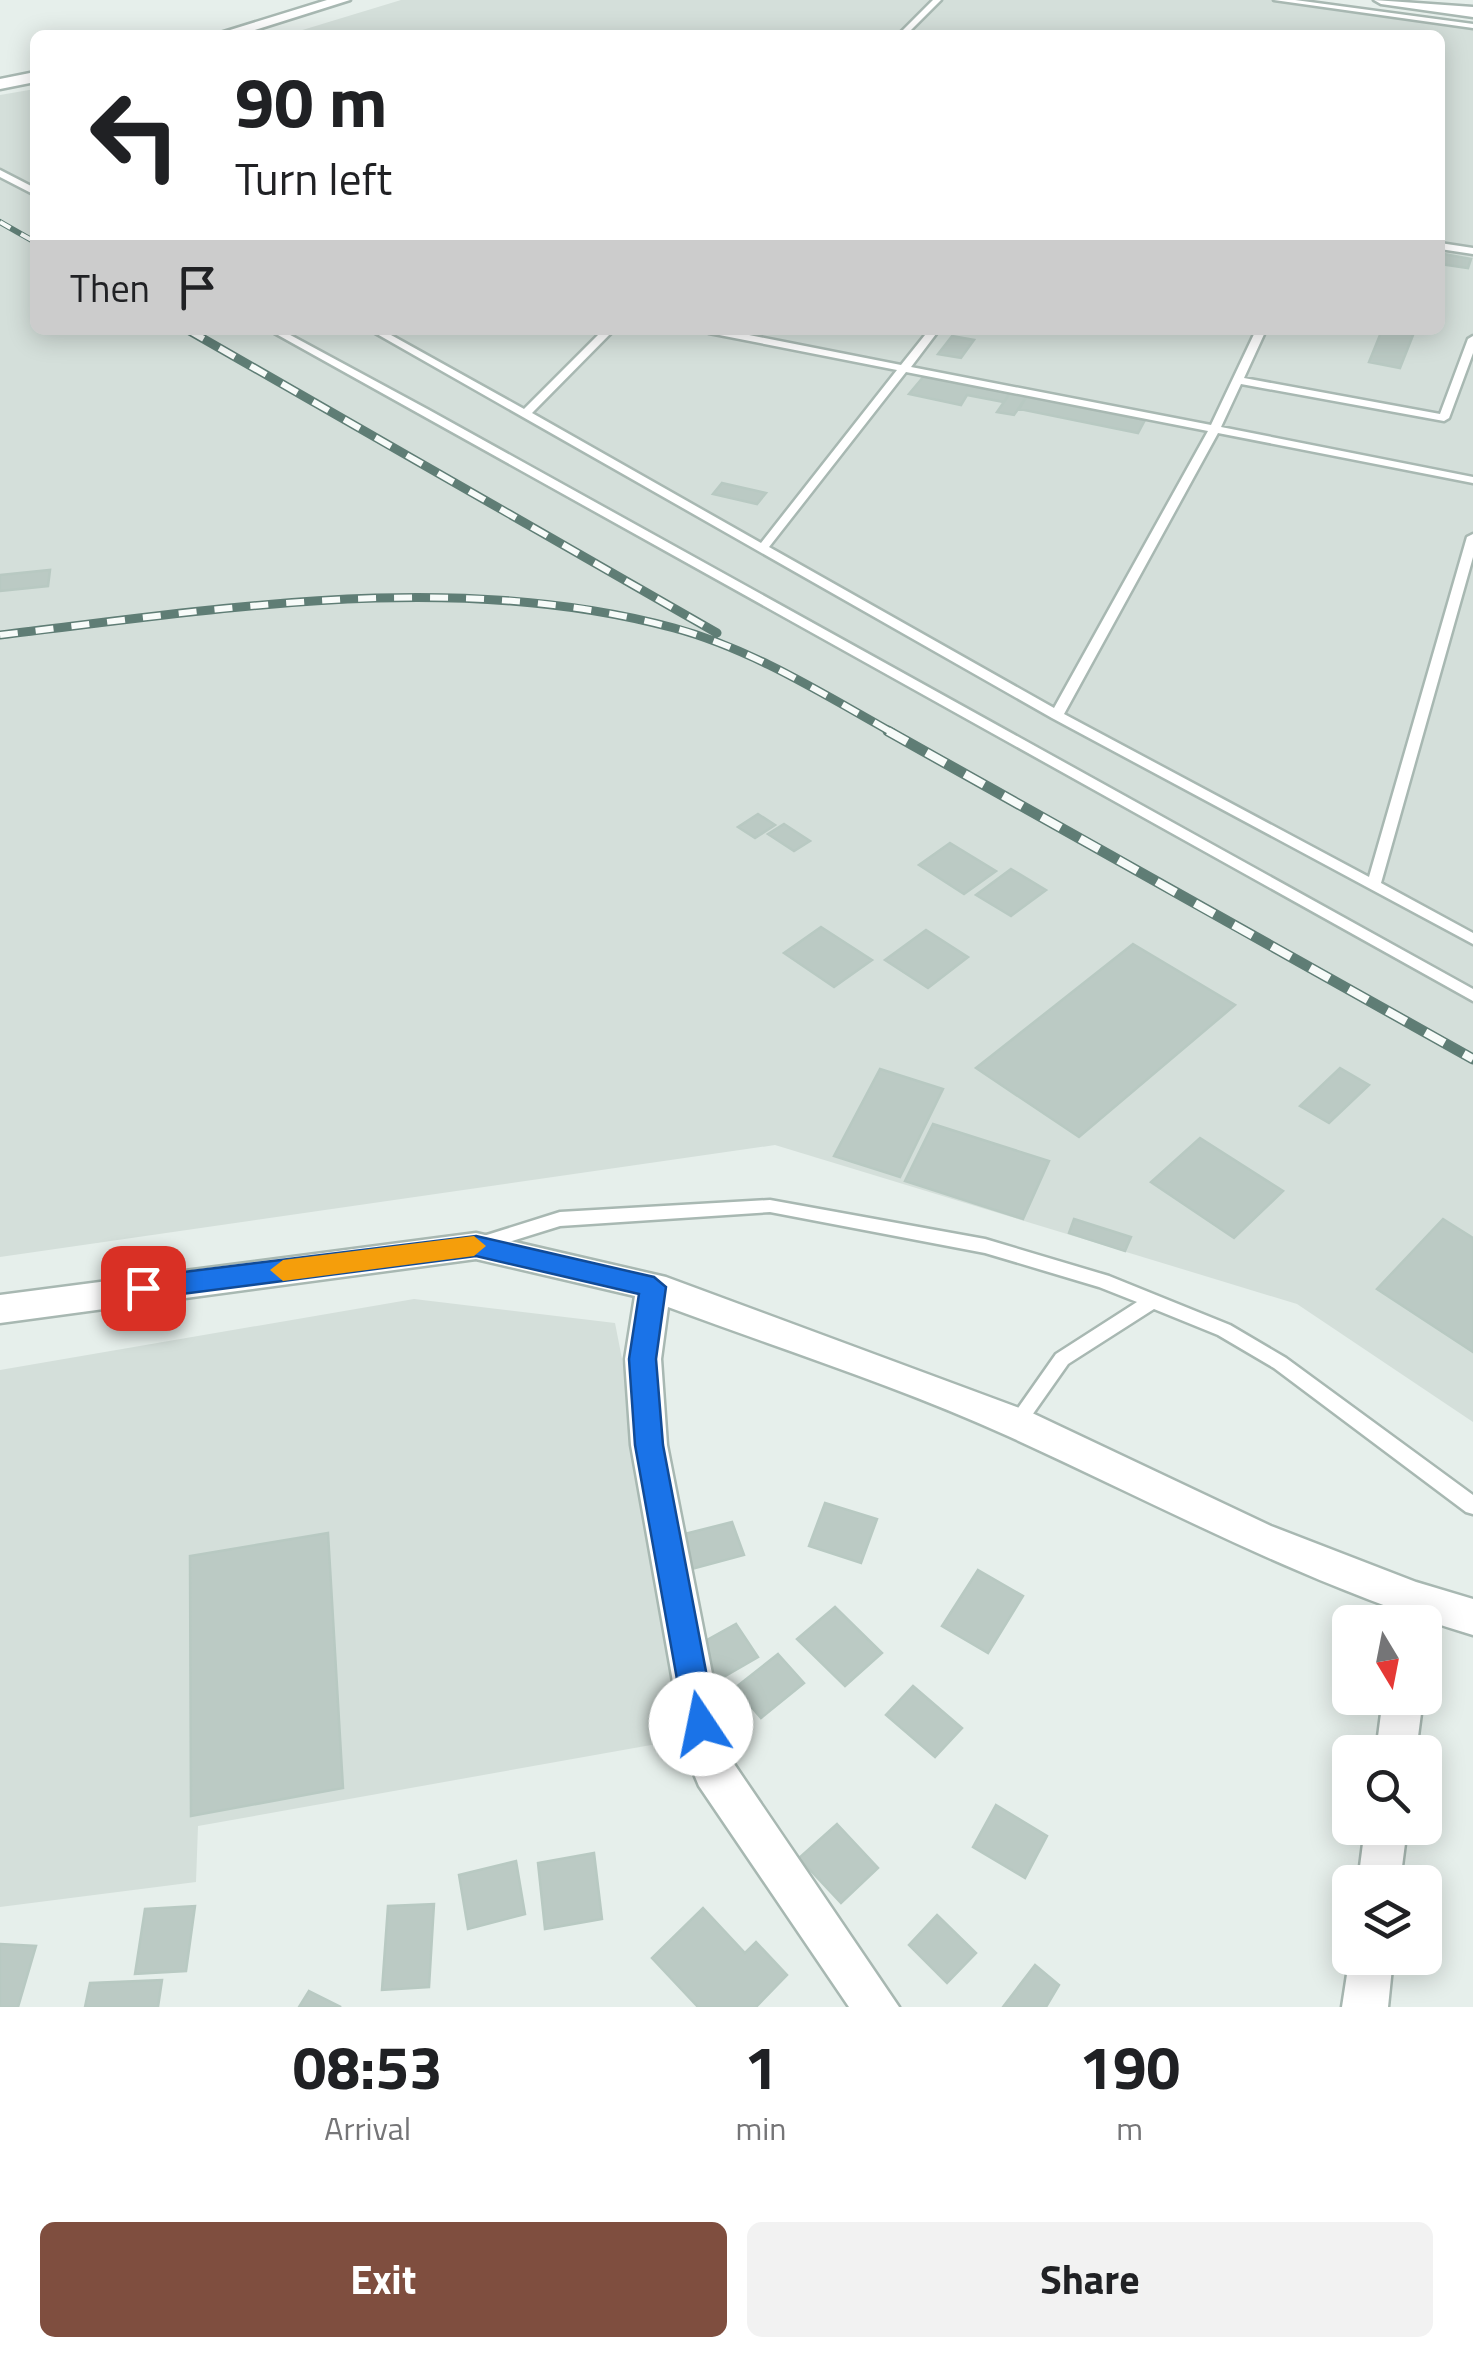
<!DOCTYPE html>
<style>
:root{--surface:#fff;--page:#f2f2f2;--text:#202124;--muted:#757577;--accent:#7f4e3f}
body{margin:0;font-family:"Titillium Web",sans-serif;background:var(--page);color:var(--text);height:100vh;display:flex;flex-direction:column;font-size:38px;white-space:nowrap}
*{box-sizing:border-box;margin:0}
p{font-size:32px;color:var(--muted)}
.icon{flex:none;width:55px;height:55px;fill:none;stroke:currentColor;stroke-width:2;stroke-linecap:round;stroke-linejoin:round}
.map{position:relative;height:2007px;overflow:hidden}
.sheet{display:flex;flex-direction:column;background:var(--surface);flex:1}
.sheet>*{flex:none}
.guide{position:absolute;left:30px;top:30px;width:1415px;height:305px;border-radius:15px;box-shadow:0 5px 25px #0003;background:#fff;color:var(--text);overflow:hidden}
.needle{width:65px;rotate:170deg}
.tools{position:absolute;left:1332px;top:1605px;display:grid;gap:20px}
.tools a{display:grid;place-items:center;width:110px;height:110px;border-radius:15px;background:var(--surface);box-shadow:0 5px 25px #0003;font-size:50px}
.pin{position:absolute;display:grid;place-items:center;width:85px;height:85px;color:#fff;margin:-42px;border-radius:20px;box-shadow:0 5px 15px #0006}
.me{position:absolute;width:110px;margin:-55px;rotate:349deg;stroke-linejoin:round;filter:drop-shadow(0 0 8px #0008)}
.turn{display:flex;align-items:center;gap:35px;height:210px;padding:0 40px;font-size:45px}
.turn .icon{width:130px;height:130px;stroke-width:2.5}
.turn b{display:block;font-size:70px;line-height:85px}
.then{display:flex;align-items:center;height:95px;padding:0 40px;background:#0003;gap:20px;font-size:38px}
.eta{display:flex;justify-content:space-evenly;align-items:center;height:170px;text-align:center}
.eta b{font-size:60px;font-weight:700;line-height:70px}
.button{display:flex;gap:20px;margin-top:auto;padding:20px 40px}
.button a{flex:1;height:115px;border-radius:15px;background:var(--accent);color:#fff;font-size:40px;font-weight:700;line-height:115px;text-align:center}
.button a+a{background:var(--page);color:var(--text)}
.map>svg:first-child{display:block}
.built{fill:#d4dfda}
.building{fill:#bbcac4;stroke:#b8c9c2;stroke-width:2.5}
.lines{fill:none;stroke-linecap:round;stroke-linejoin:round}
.service-casing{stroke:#a8b8b2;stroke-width:5}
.minor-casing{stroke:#a8b8b2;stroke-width:5}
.tertiary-casing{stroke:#a8b8b2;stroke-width:5}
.service{fill:#fff;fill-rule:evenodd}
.minor{fill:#fff;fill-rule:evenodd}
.tertiary{fill:#fff;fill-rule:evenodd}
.rail-far2-casing{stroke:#5f7d75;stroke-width:6}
.rail-far1-casing{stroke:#5f7d75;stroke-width:9}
.rail-casing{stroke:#5f7d75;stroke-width:11}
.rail-far2{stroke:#f7fbf9;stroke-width:4;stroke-dasharray:12;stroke-linecap:butt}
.rail-far1{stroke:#f7fbf9;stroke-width:6;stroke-dasharray:18;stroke-linecap:butt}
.rail{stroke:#f7fbf9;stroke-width:8;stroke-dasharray:22;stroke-linecap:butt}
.route{fill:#1a73e8;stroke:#114b97;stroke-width:2.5}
.slow{fill:#f59e0b}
</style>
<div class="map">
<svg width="1473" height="2007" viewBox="0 0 1473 2007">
<rect width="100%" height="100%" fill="#e6efeb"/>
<path class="built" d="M401 0H1304L1473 23V1422L1297 1304 775 1145 0 1257V95L35 89V330H1440V35H286Z
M414 1299 615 1323 696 1737 198 1826 196 1882 0 1907V1370Z"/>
<path class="building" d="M1444 254 1471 259 1468 268 1440 264Z
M1382 330H1415L1400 368 1369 362Z
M952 336 974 340 961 358 938 354Z
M924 376 1010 393 1004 402 967 395 961 405 909 394Z
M1010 393 1027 396 1014 415 997 412Z
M1027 396 1145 420 1138 433 1019 409Z
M722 483 766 493 757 504 713 494Z
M50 570 48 586 0 591V575Z
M758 814 775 825 755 838 738 827Z
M784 824 810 841 794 851 768 834Z
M950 843 996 871 964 894 919 865Z
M1011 869 1046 890 1011 916 976 895Z
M821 927 872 960 834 987 784 953Z
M926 930 968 957 928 988 885 960Z
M1133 944 1235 1005 1079 1137 976 1068Z
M1340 1068 1369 1085 1329 1123 1300 1106Z
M880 1069 943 1089 900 1177 834 1156Z
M933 1124 1049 1161 1023 1219 905 1181Z
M1200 1138 1283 1191 1234 1238 1151 1182Z
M1074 1219 1131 1237 1125 1251 1069 1233Z
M1443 1219 1473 1238V1352L1377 1289Z
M825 1503 877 1519 861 1563 809 1546Z
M732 1522 744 1555 688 1570 677 1536Z
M328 1533 343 1788 191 1816 190 1556Z
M978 1570 1023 1596 988 1653 942 1626Z
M835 1607 882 1653 845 1686 797 1639Z
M736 1624 758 1657 713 1683 691 1649Z
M778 1654 804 1683 761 1718 735 1688Z
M913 1686 962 1728 935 1757 886 1715Z
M996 1805 1047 1836 1025 1878 973 1847Z
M837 1824 878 1868 841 1903 799 1858Z
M594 1853 602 1919 545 1929 538 1863Z
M516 1861 525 1914 468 1929 459 1875Z
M434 1904 429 1987 382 1990 388 1906Z
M195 1906 186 1971 135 1974 145 1909Z
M703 1908 745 1953 756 1942 787 1975 756 2007H698L652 1958Z
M937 1915 976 1953 947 1983 909 1945Z
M0 1944 36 1946 18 2007H0Z
M1035 1965 1059 1985 1046 2007H1003Z
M162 1980 158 2007H85L90 1983Z
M309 1991 341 2007H299Z"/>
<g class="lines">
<g class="service-casing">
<path id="service" d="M933 0H941L906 35H898Z
M1274 0H1295L1473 24V28Z
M0 170 35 188V195L0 177Z
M1440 243 1473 248V254L1440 249Z
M269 330H281L429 410 1473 989V1001Z
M370 330H382L524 409 603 330H614L532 413 761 543 897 370 709 333 704 330H724L901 365 929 330H939L911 367 1211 425 1256 330H1266L1244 378 1440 414 1468 339 1473 336V353L1449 418 1444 421 1241 384 1221 427 1473 477V483L1218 433 1064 714 1369 877 1467 537 1473 534V557L1381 883 1473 933V944L1052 718ZM906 372 1208 431 1054 708 769 547Z
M770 1200 985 1239 1109 1276 1230 1325 1286 1358 1473 1495V1514L1466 1512 1274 1368 1218 1335 1154 1309 1068 1364 1023 1428 1017 1431 1011 1428 1008 1423 1011 1418 1056 1354 1137 1302 1099 1287 985 1253 770 1212 560 1226 480 1251 474 1249 472 1244 474 1239 560 1212Z"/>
</g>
<g class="minor-casing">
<path id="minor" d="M1374 0 1473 7V17L1381 4Z
M476 1233 666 1277 1030 1412 1271 1526 1416 1582 1473 1599V1635C1310 1587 1162 1506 1008 1436 898 1386 781 1349 668 1307L661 1359 667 1445 728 1755 899 2007H849L699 1786 686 1755 631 1445 625 1359 635 1296 476 1259 0 1323V1295Z
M1383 1698H1423L1416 1752H1376Z
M1365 1828H1407L1400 1882H1358Z
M1350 1955 1393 1958 1388 2007H1342Z"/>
</g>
<g class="tertiary-casing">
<path id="tertiary" d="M327 0H350L239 35H214Z
M35 72V82L0 89V79Z"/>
</g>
<use href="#service" class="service"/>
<use href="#minor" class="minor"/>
<use href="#tertiary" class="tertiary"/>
<g class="rail-far2-casing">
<path id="rail-far2" d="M0 222 35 242"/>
</g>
<g class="rail-far1-casing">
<path id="rail-far1" d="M188 330 717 633
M0 635C220 609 456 569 674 628 752 649 823 694 893 733"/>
</g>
<g class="rail-casing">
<path id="rail" d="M888 731 1473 1059"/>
</g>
<use href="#rail-far2" class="rail-far2"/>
<use href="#rail-far1" class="rail-far1"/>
<use href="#rail" class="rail"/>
</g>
<path class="route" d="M476 1236 654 1277 666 1287 656 1359 663 1445 716 1724 712 1735 701 1739 690 1735 685 1724 635 1445 629 1359 639 1294 476 1256 143 1299 130 1288 143 1277Z"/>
<path class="slow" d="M474 1236 486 1246 474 1256 283 1281 270 1270 283 1260Z"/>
</svg>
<div class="tools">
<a><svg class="needle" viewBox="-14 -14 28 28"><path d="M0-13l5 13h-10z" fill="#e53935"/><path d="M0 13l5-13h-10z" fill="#757577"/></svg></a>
<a><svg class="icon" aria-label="search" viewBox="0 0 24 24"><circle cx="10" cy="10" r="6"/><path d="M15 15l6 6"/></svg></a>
<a><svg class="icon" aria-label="layers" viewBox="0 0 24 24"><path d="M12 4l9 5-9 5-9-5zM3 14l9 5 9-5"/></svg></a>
</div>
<div class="pin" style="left:143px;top:1288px;background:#d93025"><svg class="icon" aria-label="arrive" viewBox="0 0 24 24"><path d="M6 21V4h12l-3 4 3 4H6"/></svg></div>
<svg class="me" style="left:701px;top:1724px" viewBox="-20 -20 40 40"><circle r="19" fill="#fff"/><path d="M0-13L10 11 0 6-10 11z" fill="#1a73e8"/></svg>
<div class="guide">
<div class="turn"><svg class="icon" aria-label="left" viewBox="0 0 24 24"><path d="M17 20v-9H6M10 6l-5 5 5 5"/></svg><div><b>90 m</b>Turn left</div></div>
<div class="then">Then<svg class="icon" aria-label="arrive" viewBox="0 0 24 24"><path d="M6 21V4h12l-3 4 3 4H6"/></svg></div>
</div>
</div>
<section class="sheet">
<div class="eta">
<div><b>08:53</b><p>Arrival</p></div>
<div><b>1</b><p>min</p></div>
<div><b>190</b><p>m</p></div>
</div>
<div class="button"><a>Exit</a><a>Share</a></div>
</section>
